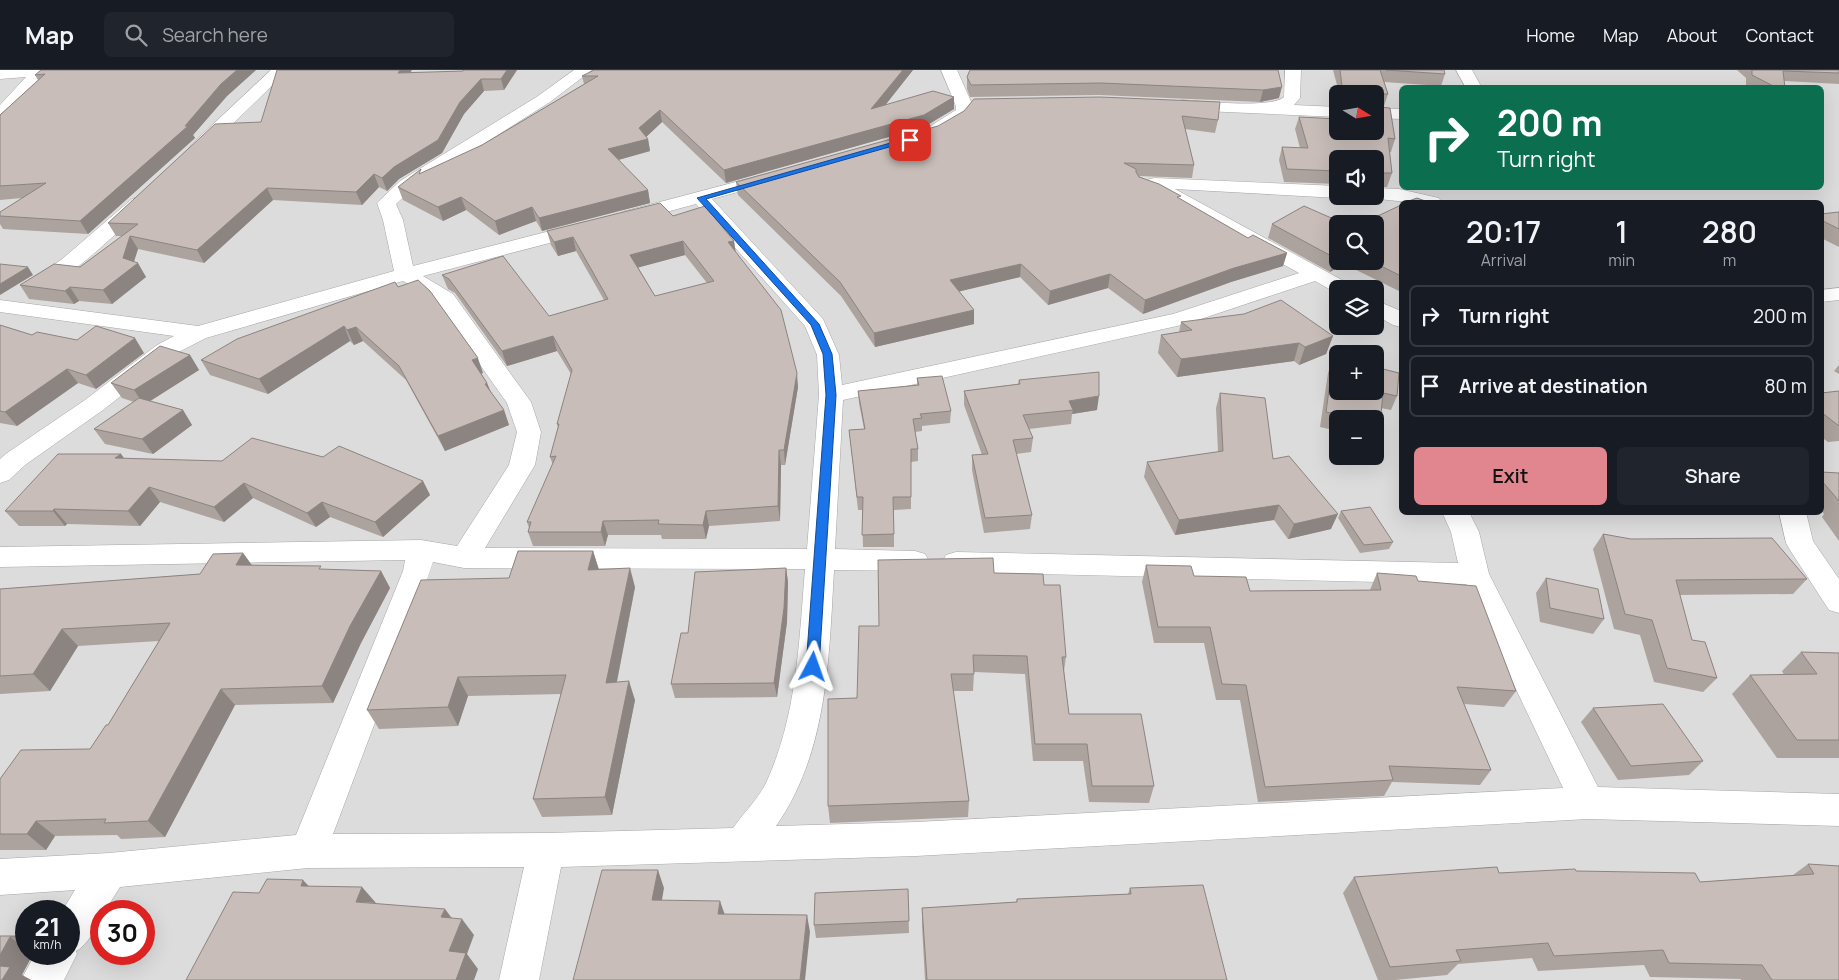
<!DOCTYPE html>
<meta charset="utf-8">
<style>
:root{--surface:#171b24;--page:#20242c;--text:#f1f3f6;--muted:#9ea1a6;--line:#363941;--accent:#e1868f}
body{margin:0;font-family:Manrope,sans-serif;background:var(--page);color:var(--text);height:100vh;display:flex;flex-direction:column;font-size:19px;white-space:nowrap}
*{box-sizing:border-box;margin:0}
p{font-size:16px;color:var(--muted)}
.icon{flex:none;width:28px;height:28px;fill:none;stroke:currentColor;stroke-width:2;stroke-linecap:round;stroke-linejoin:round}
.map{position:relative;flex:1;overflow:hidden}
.sheet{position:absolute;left:1399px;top:130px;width:425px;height:315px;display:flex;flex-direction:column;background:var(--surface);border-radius:8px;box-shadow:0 5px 20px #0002}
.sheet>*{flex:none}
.guide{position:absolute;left:1399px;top:15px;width:425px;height:105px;border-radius:8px;box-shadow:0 5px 20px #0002;background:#0b6e4f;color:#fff;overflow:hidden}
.needle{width:32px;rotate:101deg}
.fabs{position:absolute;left:1329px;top:15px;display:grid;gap:10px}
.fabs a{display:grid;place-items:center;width:55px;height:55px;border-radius:8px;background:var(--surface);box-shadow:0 5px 20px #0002;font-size:25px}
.speed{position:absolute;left:15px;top:830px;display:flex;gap:10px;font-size:25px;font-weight:700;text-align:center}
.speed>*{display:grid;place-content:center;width:65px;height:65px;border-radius:50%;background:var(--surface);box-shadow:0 5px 20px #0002;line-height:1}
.speed small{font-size:12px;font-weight:400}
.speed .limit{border:8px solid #d22;background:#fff;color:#111}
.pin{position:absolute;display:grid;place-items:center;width:42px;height:42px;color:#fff;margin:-21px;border-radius:10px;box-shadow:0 2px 8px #0006}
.me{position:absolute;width:55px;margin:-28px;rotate:4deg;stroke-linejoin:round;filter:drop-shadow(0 0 4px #0008)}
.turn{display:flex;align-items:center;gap:18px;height:105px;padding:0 15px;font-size:22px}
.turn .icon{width:65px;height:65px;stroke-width:2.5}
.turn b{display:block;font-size:35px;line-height:42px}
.eta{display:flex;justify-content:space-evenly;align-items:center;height:85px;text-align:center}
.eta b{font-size:30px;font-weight:600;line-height:35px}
.primary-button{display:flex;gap:10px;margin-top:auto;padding:10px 15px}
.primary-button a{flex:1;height:58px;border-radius:8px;background:var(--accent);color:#111;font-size:20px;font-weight:600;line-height:58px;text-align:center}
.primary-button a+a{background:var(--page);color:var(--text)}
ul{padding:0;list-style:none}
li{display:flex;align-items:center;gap:15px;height:62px;margin:0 10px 8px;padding:0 5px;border:2px solid var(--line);border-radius:8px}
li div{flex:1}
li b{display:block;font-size:19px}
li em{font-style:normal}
header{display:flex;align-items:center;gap:30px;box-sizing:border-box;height:70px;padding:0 25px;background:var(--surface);border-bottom:1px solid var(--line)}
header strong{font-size:24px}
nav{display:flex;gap:28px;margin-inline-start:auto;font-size:18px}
.search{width:350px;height:45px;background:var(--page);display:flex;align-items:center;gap:12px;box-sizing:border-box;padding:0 18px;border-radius:8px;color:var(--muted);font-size:19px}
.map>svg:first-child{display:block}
.residential{fill:#dddcdc;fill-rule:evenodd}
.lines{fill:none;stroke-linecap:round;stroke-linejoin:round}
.minor-casing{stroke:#a6a6a6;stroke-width:1}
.minor{fill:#fff;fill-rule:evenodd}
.wall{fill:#aca39e;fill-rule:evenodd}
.shaded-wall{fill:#8c8481}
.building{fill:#c8bdb8;stroke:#8c8481;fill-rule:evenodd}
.route{fill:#1a73e8;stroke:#114b97}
</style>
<header>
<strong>Map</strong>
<div class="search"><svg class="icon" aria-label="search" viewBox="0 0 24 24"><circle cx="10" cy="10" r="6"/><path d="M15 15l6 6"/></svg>Search here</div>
<nav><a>Home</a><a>Map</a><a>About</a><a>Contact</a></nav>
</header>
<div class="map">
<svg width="1839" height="910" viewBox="0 0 1839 910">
<rect width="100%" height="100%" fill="#f0ece5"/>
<path class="residential" d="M0 0H1839V910H0ZM1401 18H1821V118H1401ZM1338 24H1375V61H1338ZM1338 89H1375V126H1338ZM1401 132H1821V442H1401ZM1338 154H1375V191H1338ZM1338 219H1375V256H1338ZM1338 284H1375V321H1338ZM1338 349H1375V386H1338ZM26 841H69V884H26ZM101 841H144V884H101Z"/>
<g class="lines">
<g class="minor-casing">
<path id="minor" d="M0 0H68L65 3 44 6 6 48 0 50V35L26 7 0 9Z
M271 0H288L204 82 198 83 192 82 189 78 192 74Z
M574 0H592L550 32 412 119 396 134 403 150 413 196 585 152 592 154 595 158 592 162 423 206 453 224 531 332 541 362 535 395 485 478 807 479 819 325 817 285 805 256 696 134 629 152 622 150 619 146 622 142 773 102 779 103 782 107 779 111 712 129 823 249 839 285 842 315 1173 244 1299 203 1157 125 1147 121 1144 117 1149 109 1155 108 1338 116V126H1343L1338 128 1175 119 1351 215 1354 219H1338V224L1315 211 1186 254 843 330 835 479 915 481 925 484 929 491 925 498 915 501 834 500C829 587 828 682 776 756L916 752 1563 718 1466 514 956 502 946 499 942 492 946 485 956 482 1458 493 1451 462 1442 442H1469L1479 462 1489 504 1598 717 1839 724V756L1588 749 916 786 561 797 539 910H499L524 797 308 798 120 817 105 841H101C101 853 86 877 76 881L77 884 64 910H21L35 884H69V841H62L75 820 0 825V789L109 783 296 765 403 501 405 490 0 497V477L421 470 457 476 509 395 517 362 507 333 437 234 424 222 403 211 206 268 173 285 103 340 25 395 9 410 0 413V389L7 383 85 330 157 275 174 266 0 242V230L198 256 394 201 383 150 377 133 400 111 538 26ZM433 492 464 498 805 499C799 572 797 648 765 715 757 730 743 744 733 758L546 763 333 764 409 562Z
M941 0H957L973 36C972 52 944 68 929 65L927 61 929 57 956 40V36Z
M1285 0H1301L1300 28 1294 35 1338 37V47L1182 40 1176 38 1174 35 1176 32 1182 30C1201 31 1272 39 1284 27Z
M1456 0H1472L1482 18H1466Z
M1375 38 1401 39V49L1375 48Z
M1375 118 1399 119 1439 128 1441 132H1408L1368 128 1367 126H1375Z
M139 127 146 129 148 133 146 137C115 163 77 204 41 220 35 223 31 222 26 220L22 216 26 212 61 190 132 129Z
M1839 218V230L1821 232V220Z
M1375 230 1401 241V257L1393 255 1375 245Z
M1779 442H1806L1813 471 1839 509V543L1829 540 1790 480 1786 473Z"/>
</g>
<use href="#minor" class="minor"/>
</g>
<path class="wall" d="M41 0H256L227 26 193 65 195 68 88 164 3 159 0 154V142L22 128 0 130V45L38 10 35 5Z
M464 0H517L504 20 484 21 464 44 442 83 399 109 387 121 379 117 362 135 273 130 204 193 138 179 134 192 146 207 112 234 79 231 74 234 29 229 20 215 80 197 122 166H116L108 153 261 52 410 3 463 1Z
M594 0H913L885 35 954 27V39L924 57 726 113 662 52 646 67 648 69 650 81 618 90 648 120 650 133 542 161 536 151 499 165 466 140 443 151 403 130 398 117 423 103 482 75 584 14 582 6Z
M1278 0 1279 28 1260 32 1099 25 970 27 967 19V7Z
M1333 0H1444L1445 4 1441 16 1384 12 1388 24 1384 36 1378 37 1395 69 1391 82H1389L1392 103 1387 117H1375V118V89H1338V114L1284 112 1279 90 1282 77 1300 78 1295 59 1299 47 1338 61 1375 24H1338L1337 15Z
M1737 0H1839V14L1784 11 1785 18H1750L1746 15V8Z
M1100 27 1218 50 1215 63 1185 59 1194 95 1192 108 1139 106 1248 168 1287 183 1283 196 1231 212 1143 244 1108 218 1048 235 1020 207 959 221 974 254 875 277 841 226 738 125 736 112Z
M1401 135V222L1344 194 1330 202 1268 168 1272 154 1304 136 1338 191H1375Z
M1839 142V177L1821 168V144Z
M673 146 734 171 735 181 798 317 785 395H781L780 451 709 456 706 469H662L661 465H608L605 476H533L528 462 529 458 527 452 553 395 550 387 558 358 557 354 571 304 557 281 507 296 455 223 448 219 442 205 549 246 604 230 576 181 558 186 551 175 547 161ZM685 185 707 213 655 226 638 197Z
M398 217 483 303H481L487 313 491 323 504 340 509 355 445 381 406 310 363 271 354 275 350 271 268 324 210 305 201 290Z
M1181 252 1333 266 1326 284 1299 295 1294 291 1177 307 1158 283 1161 265 1179 262Z
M0 255 32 265 77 270 144 283 96 319 78 313 17 356 0 353Z
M190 285 199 300 150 331 183 340 192 355 153 384 105 374 94 359 134 332 122 328 111 313Z
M1333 289 1375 321 1397 326 1391 340 1381 338 1380 354 1375 366V349H1338V361L1320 357 1328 303Z
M1839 295V304L1834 301Z
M917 308 951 341 950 353 922 356V361L915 362 918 379V391L911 392V439L894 440V477H863L862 440H858L849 360 864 359 859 333 858 321 917 315Z
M1019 310 1097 340 1072 344 1071 354 1029 359 1033 368 1031 382 1016 384 1032 445 1030 459 984 463 972 400V385H982L964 335V321L1018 314Z
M1839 321V371L1828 372 1821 367V323Z
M1220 323 1273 389 1331 459 1288 469 1274 450 1175 465 1144 407 1147 392 1218 382 1216 338Z
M121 384 124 389 222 391 323 387 423 411 430 425 383 467 330 447 316 457 253 428 224 452 160 432 140 456 67 454 65 456H19L5 441Z
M1839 403V471L1822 447 1824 444 1821 440V410Z
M1341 441 1393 472 1389 479 1360 483 1338 448Z
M1603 464 1807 509 1793 524 1680 525 1692 570 1717 608 1703 622 1654 612 1640 565 1614 559 1593 479Z
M593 481 599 500 635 517 617 612 635 630 612 745 542 747 533 729 561 624 468 626 458 656 379 659 367 640 509 508Z
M243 483 252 495 323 500 381 501 390 518 361 573 333 633 235 635 165 767 121 769 117 765 55 766 46 780H0V709L90 679 108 655 159 571 78 576 50 621 0 624V519L200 504Z
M1146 495 1194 506 1250 521 1370 520 1377 503 1418 511 1516 621 1504 637 1464 634 1491 700 1480 715 1392 712 1384 726 1258 732 1240 630H1216L1204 573H1154L1142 512Z
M786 498 788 512 787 552 777 627 675 628 671 614 688 563Z
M994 503 1044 515 1066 587 1064 601 1069 644 1154 716 1149 733 1089 732 1083 691H1033L1025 604 974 602 973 621H953L969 731 968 747 830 753 828 736 857 628 879 556Z
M1546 508 1604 549 1593 564 1540 552 1536 523Z
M1801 582 1839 583V688H1777L1732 624 1750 605H1784L1782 601Z
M1593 638 1703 691 1689 705 1618 710 1581 652Z
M1808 794 1839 796V910H1741V909L1650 907 1644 895 1538 901 1532 888 1458 894 1447 905 1395 910H1378L1343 823 1354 807 1576 801 1700 812 1793 805Z
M1130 818 1227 910H925L922 856V838L1016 832 1017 829 1128 824Z
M908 819 909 863 816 868 814 855Z
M0 866H26V884L22 905 31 910H0Z"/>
<path class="shaded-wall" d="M237 0H256L227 26 193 65 195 68 88 164 80 151 185 56 221 14Z
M400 0H412L402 15 398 3Z
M507 0H517L504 20 501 9Z
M903 0H913L872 52 871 39Z
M481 9 484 21 464 44 442 83 399 109 387 121 382 108 460 32Z
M1282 17 1279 28 1260 32 1263 20Z
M954 27V39L924 57 726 113 724 100Z
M660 40 662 52 643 70 648 69 650 81 611 92 608 79 639 58Z
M374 104 379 117 362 135 356 122Z
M267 118 273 130 204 193 197 180Z
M648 120 650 133 542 161 539 148Z
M461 127 466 140 443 151 438 137Z
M532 137 536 151 499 165 495 151Z
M130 166 138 179 132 197 138 193 146 207 112 234 103 220 123 188Z
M573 167 576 181 558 186 554 172Z
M683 171 685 185 633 199 630 185Z
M734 171 736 184 728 172Z
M1287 183 1283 196 1231 212 1143 244 1145 230 1234 198Z
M1338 186V191H1345L1344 194 1330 202 1335 188Z
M1021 194 1020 207 949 224 950 210Z
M28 197 33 205 0 225V214Z
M1110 204 1108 218 1048 235 1050 221Z
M70 217 79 231 74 234 65 221Z
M974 240V254L875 277 874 263Z
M344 256 350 271 268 324 259 309Z
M356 257 363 271 354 275 347 260Z
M553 266 557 281 507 296 502 281Z
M1333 266 1326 284 1299 295 1305 277Z
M135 268 144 283 96 319 86 305Z
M1299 273 1294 291 1177 307 1181 289Z
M190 285 199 300 144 335 134 320Z
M478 288 483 303 478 305 472 290Z
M67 299 78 313 17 356 5 342Z
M797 303 798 317 785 395 784 380Z
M487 313 493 327 485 314Z
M1099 326 1097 340 1072 344 1073 340 1069 331Z
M183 340 192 355 153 384 142 369Z
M504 340 509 355 445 381 438 366Z
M779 380 781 395 780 451 778 436Z
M121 384 132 399 115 388Z
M423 411 430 425 383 467 375 452Z
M244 413 253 428 224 452 214 437Z
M149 417 160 432 140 456 128 441Z
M322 432 330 447 316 457 307 443Z
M1279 435 1274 450 1175 465 1179 450Z
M54 439 67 454 65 456 53 441Z
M706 441 709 456 706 469 703 455Z
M1338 444 1331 459 1288 469 1294 454Z
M603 451 608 465 605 476 601 462Z
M593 481 599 500H588Z
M243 483 255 500 236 495Z
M630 498 635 517 613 631 606 613Z
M786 498 788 512 787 552 777 627 774 613Z
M381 501 390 518 361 573 333 633 322 616 350 556Z
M62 559 78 576 50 621 33 604Z
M458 607 468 626 458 656 448 637Z
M629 611 635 630 612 745 605 727Z
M221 619 235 635 165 767 148 751Z
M36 751 55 766 46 780 27 764Z
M658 800 664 818 659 847 652 830Z
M303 810 319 827 301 816Z
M362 817 376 833 356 832Z
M720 831 726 848 718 844Z
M445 839 457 855 441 847Z
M807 845 810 862 805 910H800Z
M462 849 474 865 467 884 478 899 474 910H456L449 881Z
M10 867 26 878V884H33L22 905 31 910H2L0 898V885Z"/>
<path class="building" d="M41 0H237L221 14 185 56H188L80 151 0 146V142L46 113 0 116V45L45 4 35 5Z
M277 0H400L398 3 463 1 464 0H507L501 9H481L460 32 438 70 394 97 382 108 374 104 356 122 267 118 197 180 130 166 123 188 138 193 103 220 70 217 65 221 20 215 54 194 80 197 138 154 108 153 215 54 261 52Z
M594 0H903L871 39 933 21 954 27 924 45 724 100 660 40 639 58 648 69 608 79 648 120 539 148 532 137 495 151 461 127 438 137 398 117 421 99 419 104 482 75 598 6H582Z
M970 0H1278L1282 17 1263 20 1101 13 971 15 967 7Z
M1340 0H1380L1388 24H1378L1377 36 1379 37 1390 38 1395 69 1388 68 1392 103H1378V110H1375V89H1338V101L1287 99 1282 77 1308 78 1299 47 1338 49V61H1375V24H1343Z
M1386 0H1444L1445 4Z
M1752 0H1839V3L1783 1 1785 18H1777L1752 5Z
M1100 27 1220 32 1218 50 1182 46 1194 95 1124 93 1136 99V102L1139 107 1159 114 1181 126 1177 127 1248 168 1253 165 1287 183 1234 198 1145 230 1110 204 1050 221 1021 194 950 210 974 240 874 263 840 212 736 112 938 56 964 41 974 29Z
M1417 128 1428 132H1406Z
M660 133 673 146 705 136 734 171 728 172 781 240 797 303 784 380H779L778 436 706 441 703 455 658 454 659 450 603 451 601 462H528L531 452H527L556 386 550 387 559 354H557L572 300 553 266 502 281 449 209 442 205 503 186 549 246 608 229 573 167 554 172 547 161ZM683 171 714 211 655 226 630 185Z
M1401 135V206L1371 191H1375V154H1361Z
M1304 136 1345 154H1338V186L1335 188 1272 154Z
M1839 142V159L1821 150V144Z
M0 194 28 197 0 214Z
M418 210 430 221 478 288 472 290 487 313 485 314 504 340 438 366 399 296 356 257 347 260 344 256 259 309 201 290 237 269 395 212 398 217Z
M1281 230 1333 266 1305 277 1299 273 1181 289 1161 265 1192 260 1181 252 1244 244Z
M0 255 32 265 37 262 77 270 96 256 135 268 86 305 67 299 5 342 0 341Z
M160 276 190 285 134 320 111 313Z
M1333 289 1338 290V321H1375V297L1399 303 1397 326 1383 323 1380 354 1375 353V349H1357L1326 342Z
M1099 302V326L1069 331 1073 340 1023 345 1033 368 1013 370 1032 445 985 448 972 385 988 384 964 321 1020 314 1019 310Z
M942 306 951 341 920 344 922 348 913 349 918 379H911V427H893L894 464 862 465 863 427H857L849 360 865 359 858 321 919 315 917 308Z
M1839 321V356L1821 342V323Z
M1220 323 1265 328 1273 389 1289 386 1338 444 1294 454 1279 435 1179 450 1147 392 1223 381Z
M139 328 183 340 142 369 94 359Z
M252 368 323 387 339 376 423 411 375 452 322 432 307 443 244 413 214 437 149 417 128 441 54 439 53 441H5L58 384H121L115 388 222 391Z
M1821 402 1839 403V431L1821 410Z
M1370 437 1393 472 1364 475 1341 441Z
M1603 464 1631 469 1772 468 1807 509 1676 510 1692 570 1705 572 1717 608 1667 598 1652 550 1625 544Z
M518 481H593L588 500 630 498 606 613 629 611 605 727 533 729 566 605 458 607 448 637 367 640 421 510 509 508Z
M243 483 236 495 321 496 319 499 381 501 350 556 322 616 221 619 148 751 104 753 106 749 36 751 27 764H0V709L21 680 90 679 106 655H108L170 553 62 559 33 604 0 606V519L200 504 213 484Z
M993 488 994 503 1043 504 1044 515H1060L1066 587H1062L1069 644H1141L1154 716H1092L1087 674H1035L1027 586 973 585 974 604H951L969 731 828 736V629L857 628 859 556H879L878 490Z
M1146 495 1191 496 1194 506 1246 507 1250 521 1381 520 1377 503 1416 506 1418 511 1476 516 1516 621 1457 617 1491 700 1389 696 1393 710 1265 717 1246 615 1222 614 1210 557H1158Z
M786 498 784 538 774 613 671 614 681 563H688L695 502Z
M1546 508 1598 519 1604 549 1550 538Z
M1801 582 1839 583V670H1797L1750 605 1817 604Z
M1663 634 1703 691 1631 696 1593 638Z
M1808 794 1839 796V910H1772L1762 895 1669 893 1663 880 1554 886 1548 873 1456 880 1461 891 1390 897 1354 807 1497 797 1499 803 1575 799 1576 801 1695 803 1700 812 1814 804Z
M602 800H658L652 830 720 831 718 844 807 845 800 910H573Z
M267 809 303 810 301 816 362 817 356 832 445 839 441 847 462 849 449 881 466 883 456 910H186L233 822 259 823Z
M1203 815 1227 910H927L922 838 1017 832V829L1131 824 1130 818Z
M908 819 909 851 814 855 815 823Z
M0 866H26L10 867 0 885Z
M0 896 10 897 2 910H0Z"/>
<path class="route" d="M908 68 914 70 706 129 819 254 832 284 836 325 819 597 817 601 813 602 808 601 806 597 826 325 823 284 811 255 697 128Z"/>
</svg>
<div class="fabs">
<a><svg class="needle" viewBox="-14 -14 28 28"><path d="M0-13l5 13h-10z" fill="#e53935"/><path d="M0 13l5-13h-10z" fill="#9ea1a6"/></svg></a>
<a><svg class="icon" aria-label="sound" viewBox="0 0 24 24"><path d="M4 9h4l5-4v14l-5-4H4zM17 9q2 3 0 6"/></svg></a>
<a><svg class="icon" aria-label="search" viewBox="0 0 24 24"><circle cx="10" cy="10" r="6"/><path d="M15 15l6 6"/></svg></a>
<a><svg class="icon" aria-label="layers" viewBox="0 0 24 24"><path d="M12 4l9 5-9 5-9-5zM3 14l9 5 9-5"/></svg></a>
<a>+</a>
<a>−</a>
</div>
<div class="speed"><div>21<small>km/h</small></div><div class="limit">30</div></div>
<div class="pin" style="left:910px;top:70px;background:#d93025"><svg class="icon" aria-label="arrive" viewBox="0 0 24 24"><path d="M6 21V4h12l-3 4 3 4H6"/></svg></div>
<svg class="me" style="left:813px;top:597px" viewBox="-20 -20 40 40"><path d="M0-17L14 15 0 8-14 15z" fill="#1a73e8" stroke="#fff" stroke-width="4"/></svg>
<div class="guide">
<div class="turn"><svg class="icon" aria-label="right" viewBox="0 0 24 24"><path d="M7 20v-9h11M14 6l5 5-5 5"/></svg><div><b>200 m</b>Turn right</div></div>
</div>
<section class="sheet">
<div class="eta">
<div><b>20:17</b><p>Arrival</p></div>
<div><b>1</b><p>min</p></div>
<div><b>280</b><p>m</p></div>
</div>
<ul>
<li><svg class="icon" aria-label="right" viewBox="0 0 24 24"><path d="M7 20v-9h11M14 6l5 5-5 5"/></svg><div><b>Turn right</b></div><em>200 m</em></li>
<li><svg class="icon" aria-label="arrive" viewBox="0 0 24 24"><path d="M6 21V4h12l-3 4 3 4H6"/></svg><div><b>Arrive at destination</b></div><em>80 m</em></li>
</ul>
<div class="primary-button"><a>Exit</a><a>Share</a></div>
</section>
</div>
